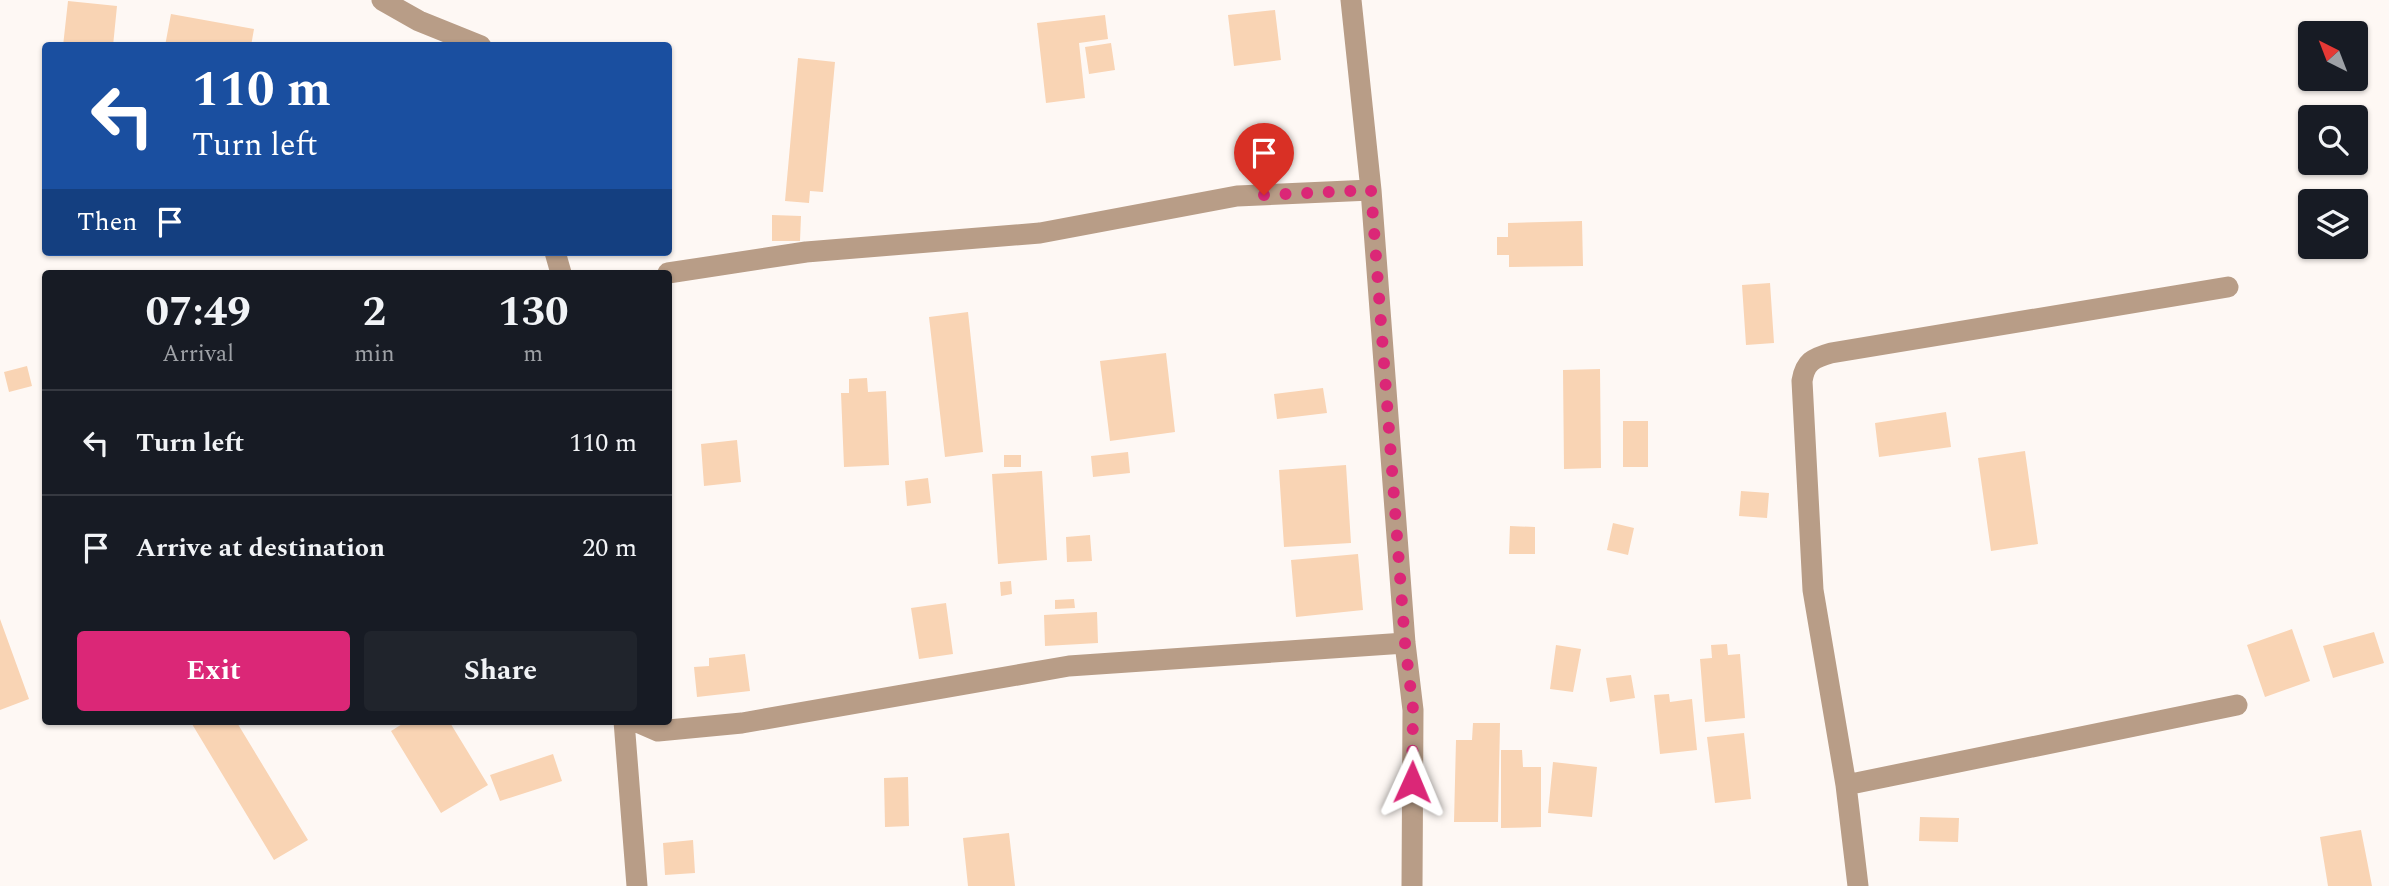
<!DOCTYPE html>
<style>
:root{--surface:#171b24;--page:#20242c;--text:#f1f3f6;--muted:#9ea1a6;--line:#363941;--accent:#db2777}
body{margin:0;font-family:Spectral,serif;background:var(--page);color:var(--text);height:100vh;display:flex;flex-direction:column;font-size:26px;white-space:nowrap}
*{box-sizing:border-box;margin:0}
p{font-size:23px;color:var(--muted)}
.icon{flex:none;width:38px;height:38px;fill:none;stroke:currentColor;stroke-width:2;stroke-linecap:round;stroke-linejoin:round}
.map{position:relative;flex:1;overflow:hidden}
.sheet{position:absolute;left:42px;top:270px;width:630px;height:455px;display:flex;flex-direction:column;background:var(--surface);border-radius:7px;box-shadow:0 2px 5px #0004}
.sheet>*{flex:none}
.top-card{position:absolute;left:42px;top:42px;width:630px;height:214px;border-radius:7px;box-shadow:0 2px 5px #0004;background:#1a4fa0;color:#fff;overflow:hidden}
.needle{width:46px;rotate:318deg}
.fabs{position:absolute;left:2298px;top:21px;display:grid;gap:14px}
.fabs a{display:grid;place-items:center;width:70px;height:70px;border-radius:7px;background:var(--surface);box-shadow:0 2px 5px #0004;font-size:35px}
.pin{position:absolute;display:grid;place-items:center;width:60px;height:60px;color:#fff;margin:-72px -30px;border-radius:50% 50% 50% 0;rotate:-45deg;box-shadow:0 0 7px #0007}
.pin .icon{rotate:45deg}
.me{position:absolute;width:77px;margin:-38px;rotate:1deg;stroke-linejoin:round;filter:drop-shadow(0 0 5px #0008)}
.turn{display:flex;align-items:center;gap:24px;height:147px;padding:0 35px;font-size:32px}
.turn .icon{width:91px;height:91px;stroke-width:2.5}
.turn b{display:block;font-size:49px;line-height:60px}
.then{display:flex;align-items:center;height:66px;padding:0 35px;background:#0003;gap:14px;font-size:26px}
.eta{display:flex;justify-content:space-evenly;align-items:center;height:119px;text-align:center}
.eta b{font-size:42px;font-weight:700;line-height:49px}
.primary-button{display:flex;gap:14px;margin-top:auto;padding:14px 35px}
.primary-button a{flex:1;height:80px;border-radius:7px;background:var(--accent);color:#fff;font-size:28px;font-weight:700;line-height:80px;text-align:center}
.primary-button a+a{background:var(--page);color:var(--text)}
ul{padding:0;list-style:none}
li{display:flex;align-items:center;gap:21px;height:105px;padding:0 35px;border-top:2px solid var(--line)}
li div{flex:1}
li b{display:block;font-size:26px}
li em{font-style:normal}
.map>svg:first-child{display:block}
.building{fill:#f9d4b4}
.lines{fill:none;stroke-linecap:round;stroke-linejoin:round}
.minor{stroke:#b89d87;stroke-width:21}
.route{stroke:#db2777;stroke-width:12;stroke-dasharray:0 21.6}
</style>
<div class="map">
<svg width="2389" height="886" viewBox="0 0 2389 886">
<rect width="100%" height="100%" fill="#fef8f4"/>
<path class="building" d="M68 1 117 6 113 46H63Z
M1275 10 1281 60 1234 66 1228 15Z
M171 14 254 29 251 46H165Z
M1105 15 1108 39 1079 43 1085 98 1046 103 1037 23Z
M1111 43 1115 70 1089 74 1085 47Z
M798 58 835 62 823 192 810 191 809 203 785 201Z
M772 215 801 216 800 241H772Z
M1582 221 1583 266 1509 267V255H1497V237H1508V223Z
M1770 283 1774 343 1746 345 1742 285Z
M968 312 983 452 945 457 929 317Z
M1166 353 1175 432 1110 441 1100 361Z
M27 366 32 386 9 392 4 372Z
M1600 369 1601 468 1564 469 1563 370Z
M867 378 868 392 886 391 889 465 844 467 841 393H849V379Z
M1323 388 1327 413 1277 419 1274 394Z
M1946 412 1951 447 1879 457 1875 423Z
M1623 421H1648V467H1623Z
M737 440 741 482 704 486 701 444Z
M2025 451 2038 544 1991 551 1978 458Z
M1128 452 1130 473 1093 477 1091 456Z
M1004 455H1021V467H1004Z
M1346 465 1351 543 1284 547 1279 470Z
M1042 471 1047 560 998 564 992 474Z
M928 478 931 503 907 506 905 481Z
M1741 491 1769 493 1767 518 1739 516Z
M1613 523 1634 528 1628 555 1607 550Z
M1510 526 1535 527V554H1509Z
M1090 535 1092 561 1067 562 1066 537Z
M1358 554 1363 610 1296 617 1291 560Z
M1011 581 1012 594 1001 596 1000 582Z
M1074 599 1075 608 1055 609V600Z
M946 603 953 654 919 659 911 608Z
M1097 612 1098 643 1045 646 1044 615Z
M0 619 29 699 0 710Z
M2292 629 2310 681 2265 697 2247 645Z
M2374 632 2384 663 2333 678 2323 646Z
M1727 644 1728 655 1740 654 1745 718 1705 722 1700 659 1712 658 1711 645Z
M1556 645 1581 649 1573 692 1550 689Z
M745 654 750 691 697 697 694 667 709 666V658Z
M1631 675 1635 698 1610 702 1606 678Z
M1669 694 1670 702 1692 699 1697 750 1660 754 1654 695Z
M197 721H236L308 840 274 860 192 724Z
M407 721H449L488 785 441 813 391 731Z
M1473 723H1500L1498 822H1454L1456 740H1472Z
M1744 733 1751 799 1715 803 1707 737Z
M1501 750H1522L1523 767H1541V827L1501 828Z
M553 754 562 781 500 801 490 775Z
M1553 762 1597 767 1592 817 1548 813Z
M908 777 909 826 885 827 884 778Z
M1920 817 1959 818 1958 842 1919 841Z
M2361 830 2372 886H2328L2320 837Z
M1009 833 1015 886H968L963 838Z
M693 840 695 873 665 875 663 843Z"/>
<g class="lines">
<path class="minor" d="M382 0 419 21 481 46
M1351 0 1371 190 1405 643 1413 710 1412 886
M555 252 561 273
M668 273 806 252 1040 233 1237 196 1371 190
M624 721 637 886
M635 721 658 731 742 723 1069 666 1405 643
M1846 785 2237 705
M1858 886 1846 785 1813 590 1802 381C1805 362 1813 358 1831 353L2228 287"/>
</g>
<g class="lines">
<path class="route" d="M1264 195 1371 190 1405 643 1413 709 1412 782"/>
</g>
</svg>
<div class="fabs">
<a><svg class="needle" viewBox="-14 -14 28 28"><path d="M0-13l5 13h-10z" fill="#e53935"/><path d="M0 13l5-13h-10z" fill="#9ea1a6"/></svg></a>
<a><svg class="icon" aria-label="search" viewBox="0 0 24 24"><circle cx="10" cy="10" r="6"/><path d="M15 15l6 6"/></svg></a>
<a><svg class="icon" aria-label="layers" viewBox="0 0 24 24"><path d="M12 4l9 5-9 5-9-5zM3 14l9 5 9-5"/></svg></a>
</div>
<div class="pin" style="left:1264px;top:195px;background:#d93025"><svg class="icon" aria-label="arrive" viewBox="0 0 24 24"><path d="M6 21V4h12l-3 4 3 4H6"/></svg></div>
<svg class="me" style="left:1412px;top:782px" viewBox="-20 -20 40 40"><path d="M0-17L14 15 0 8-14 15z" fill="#db2777" stroke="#fff" stroke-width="4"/></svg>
<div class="top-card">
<div class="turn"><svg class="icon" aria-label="left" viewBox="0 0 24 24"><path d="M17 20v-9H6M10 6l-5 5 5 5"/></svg><div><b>110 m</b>Turn left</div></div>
<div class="then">Then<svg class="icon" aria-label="arrive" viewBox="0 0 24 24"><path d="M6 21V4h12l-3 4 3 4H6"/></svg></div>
</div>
<section class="sheet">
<div class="eta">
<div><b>07:49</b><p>Arrival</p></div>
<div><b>2</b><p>min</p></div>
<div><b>130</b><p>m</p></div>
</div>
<ul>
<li><svg class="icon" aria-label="left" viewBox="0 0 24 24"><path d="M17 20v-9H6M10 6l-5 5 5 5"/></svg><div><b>Turn left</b></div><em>110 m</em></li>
<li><svg class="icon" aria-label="arrive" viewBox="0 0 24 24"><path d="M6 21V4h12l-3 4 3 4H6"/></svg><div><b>Arrive at destination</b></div><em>20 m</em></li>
</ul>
<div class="primary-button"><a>Exit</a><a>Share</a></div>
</section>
</div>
